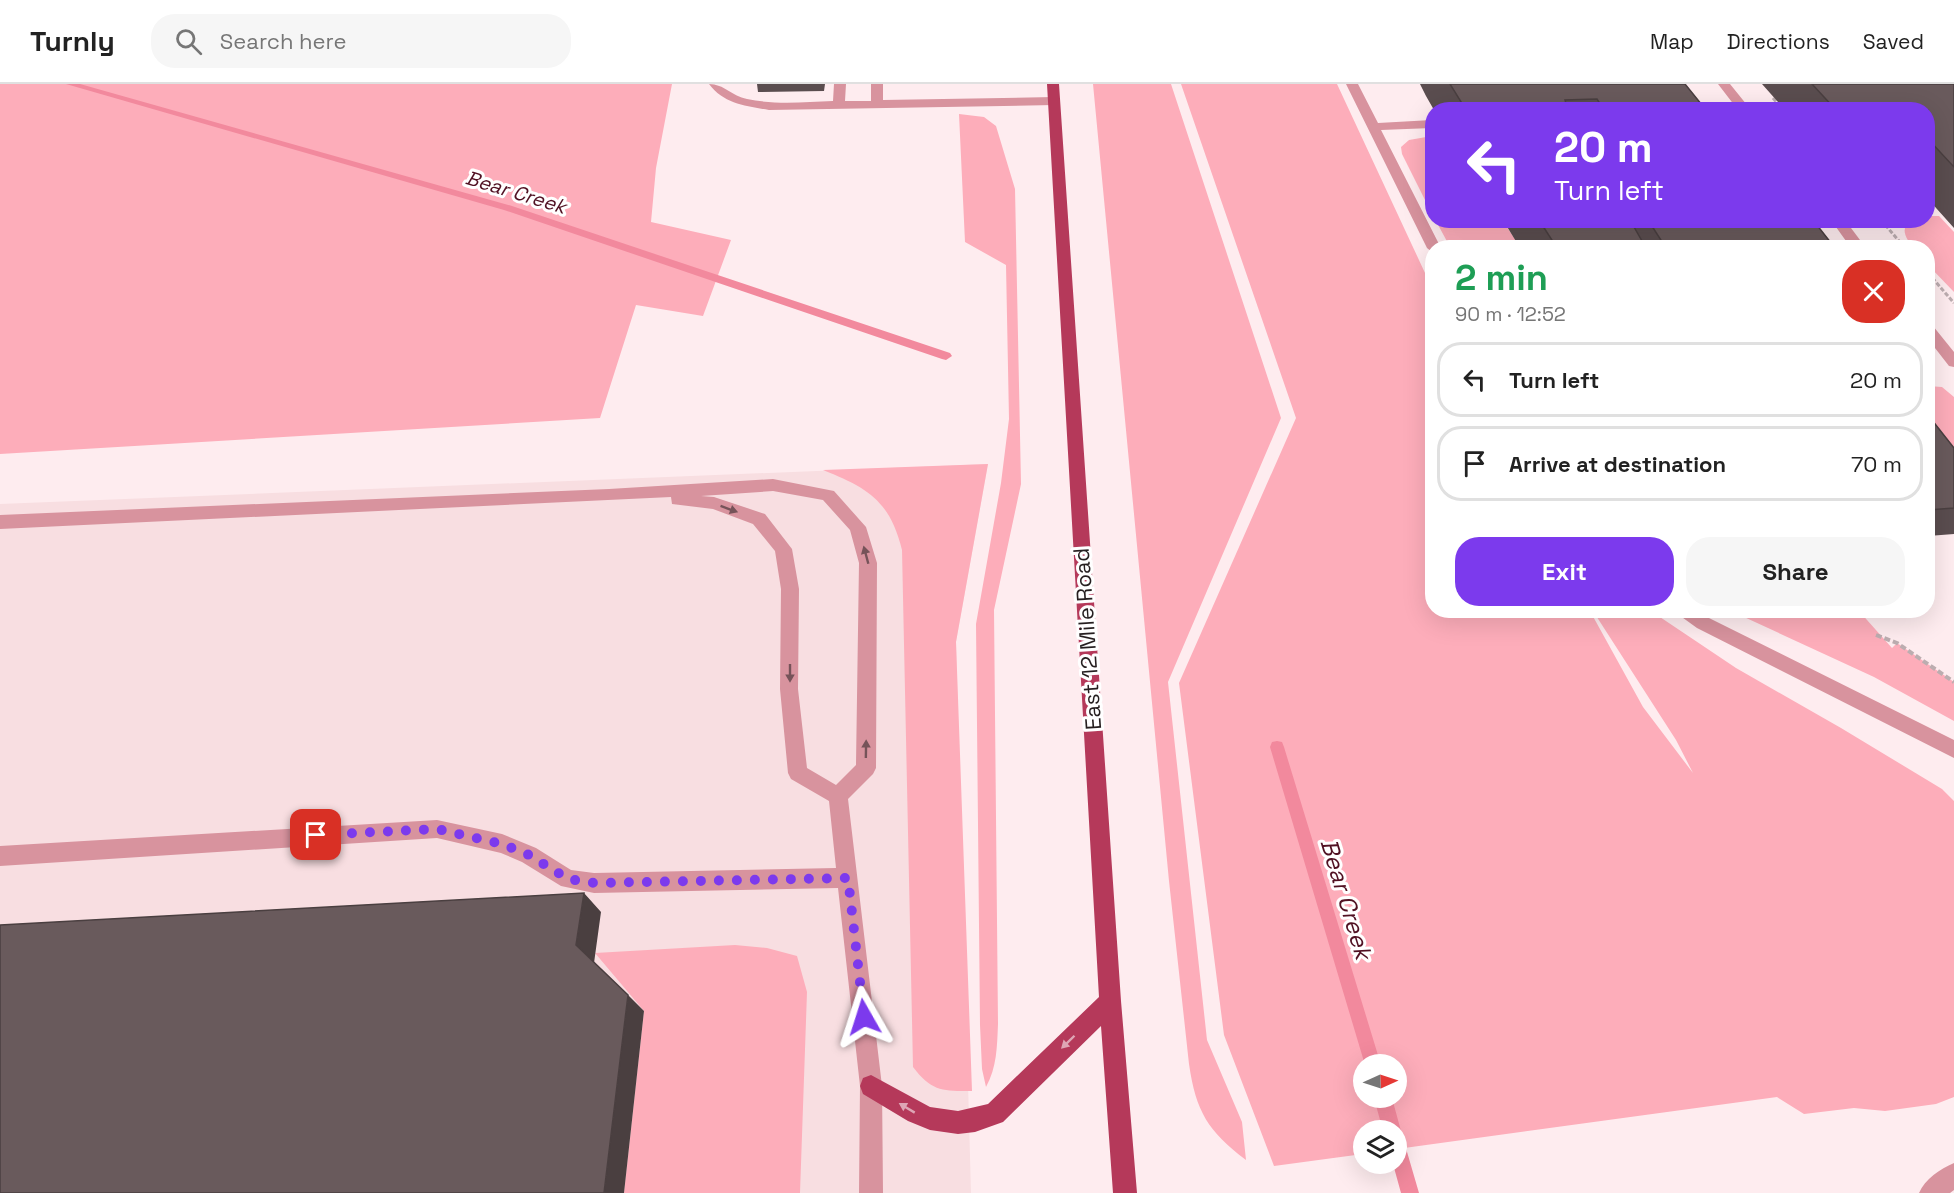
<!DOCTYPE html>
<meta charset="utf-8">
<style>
:root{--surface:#fff;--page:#f6f6f6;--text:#222;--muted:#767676;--line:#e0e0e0;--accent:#7c3aed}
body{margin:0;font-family:"Space Grotesk",sans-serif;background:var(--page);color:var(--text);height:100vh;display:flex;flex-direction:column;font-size:22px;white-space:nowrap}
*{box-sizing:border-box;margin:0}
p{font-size:20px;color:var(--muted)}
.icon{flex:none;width:33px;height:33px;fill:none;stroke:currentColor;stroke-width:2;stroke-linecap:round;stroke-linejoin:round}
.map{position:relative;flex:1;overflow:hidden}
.details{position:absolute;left:1425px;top:156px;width:510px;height:378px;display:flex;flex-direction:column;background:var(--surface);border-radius:24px;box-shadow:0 6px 24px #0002}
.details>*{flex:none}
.guide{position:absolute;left:1425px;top:18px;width:510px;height:126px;border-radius:24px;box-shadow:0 6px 24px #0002;background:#7c3aed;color:#fff;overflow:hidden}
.needle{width:39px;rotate:87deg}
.tools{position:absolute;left:1353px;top:970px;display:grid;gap:12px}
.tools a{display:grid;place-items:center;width:54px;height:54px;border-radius:50%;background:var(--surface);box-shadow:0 6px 24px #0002;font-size:30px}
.pin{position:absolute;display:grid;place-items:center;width:51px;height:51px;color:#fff;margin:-26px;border-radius:12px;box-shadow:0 3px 9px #0006}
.me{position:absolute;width:66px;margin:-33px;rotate:354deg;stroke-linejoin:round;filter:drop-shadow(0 0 4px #0008)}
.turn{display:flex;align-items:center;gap:21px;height:126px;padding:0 30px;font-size:27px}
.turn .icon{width:78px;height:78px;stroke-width:2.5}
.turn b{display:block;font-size:42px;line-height:51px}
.round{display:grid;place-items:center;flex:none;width:63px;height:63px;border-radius:24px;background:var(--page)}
.overview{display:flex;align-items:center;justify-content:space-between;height:102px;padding:0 30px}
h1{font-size:36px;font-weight:700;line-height:45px;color:#1e9e55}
.action{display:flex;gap:12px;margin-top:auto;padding:12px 30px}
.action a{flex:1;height:69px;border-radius:24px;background:var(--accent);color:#fff;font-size:24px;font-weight:700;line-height:69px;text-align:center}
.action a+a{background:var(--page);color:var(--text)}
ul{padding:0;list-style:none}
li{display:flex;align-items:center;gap:18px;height:75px;margin:0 12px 9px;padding:0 18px;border:3px solid var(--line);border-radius:24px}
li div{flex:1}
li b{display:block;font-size:22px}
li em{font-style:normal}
header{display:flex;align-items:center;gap:36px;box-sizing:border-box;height:84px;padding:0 30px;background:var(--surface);border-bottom:2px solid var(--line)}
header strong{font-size:28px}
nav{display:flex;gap:33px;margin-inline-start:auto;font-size:21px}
.search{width:420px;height:54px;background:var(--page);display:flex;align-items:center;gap:15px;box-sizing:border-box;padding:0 21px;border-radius:24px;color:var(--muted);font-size:22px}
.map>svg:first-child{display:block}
.built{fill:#f8dee1}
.green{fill:#fdadba;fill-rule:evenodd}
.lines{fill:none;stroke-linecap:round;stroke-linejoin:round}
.stream{fill:#f2899d;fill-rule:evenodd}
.path-far1{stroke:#bcadb0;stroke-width:3;stroke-dasharray:4.5 2;stroke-linecap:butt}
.path{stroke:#bcadb0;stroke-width:4;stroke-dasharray:6 3;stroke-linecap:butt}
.minor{fill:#d8939e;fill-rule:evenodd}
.major{fill:#b5395a;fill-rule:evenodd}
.wall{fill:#5a4d4f}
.shaded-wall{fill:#4a3f40}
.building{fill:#695a5c;stroke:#4a3f40;stroke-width:1.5}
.oneway{fill:#765359}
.oneway2{fill:#dea6b5}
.route{stroke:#7c3aed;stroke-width:10;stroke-dasharray:0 18}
.labels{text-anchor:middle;stroke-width:6;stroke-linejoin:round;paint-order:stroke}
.far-water-label{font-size:20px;font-style:italic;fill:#511123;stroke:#fff}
.street-label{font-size:22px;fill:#261f20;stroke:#fff}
.water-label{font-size:24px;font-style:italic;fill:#511123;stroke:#fff}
</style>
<header>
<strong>Turnly</strong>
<div class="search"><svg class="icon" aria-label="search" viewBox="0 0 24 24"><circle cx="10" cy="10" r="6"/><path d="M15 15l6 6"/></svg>Search here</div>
<nav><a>Map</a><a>Directions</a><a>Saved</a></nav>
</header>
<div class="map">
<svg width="1954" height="1109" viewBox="0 0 1954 1109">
<rect width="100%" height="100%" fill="#feecef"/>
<path class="built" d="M988 380 956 558 971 1109H0V420Z"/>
<path class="green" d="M0 0H672L656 84 651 138 731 156 703 232 636 221 600 334 0 370Z
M1093 0H1171L1281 334 1168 598 1207 956 1242 1038 1246 1076C1208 1047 1196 1028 1189 980L1169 797Z
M1181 0H1337L1432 204V526L1590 527 1643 623 1693 689 1676 656 1593 527H1651L1736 584 1841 644 1942 705 1954 717V1013L1936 1020 1885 1027 1854 1024 1804 1030 1777 1013 1397 1065 1396 1047H1364L1363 1070 1274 1082 1224 951 1179 599 1296 334ZM1364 981H1396V1014H1364Z
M959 30 984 33 996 42 1015 105 1021 400 994 526 998 940C997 963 997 983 986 1003L982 985 980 941 976 540 1001 399 1009 335 1006 181 965 158Z
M1432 52V130L1402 70 1401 63 1409 56Z
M1928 132H1939L1954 148V208L1928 181V164L1913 163C1897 144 1905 136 1928 136Z
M1436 137H1503L1520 163H1450Z
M1928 302 1942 303 1954 313V376L1928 378Z
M988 380 956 558 972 1007C943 1007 932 1008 913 983L902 466C890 417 868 404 823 386Z
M1731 527H1859L1892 564 1897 559 1954 598V637L1874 593Z
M735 861 767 864 797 872 807 908 800 1109H624L644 927 595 869Z"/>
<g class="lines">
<path class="stream" d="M66 0H80L512 122 950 269 952 272 946 276 942 275 504 126Z
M1277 657 1282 658 1284 663 1381 981H1365L1270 663 1272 658Z
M1374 1014H1392L1401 1047 1398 1053 1402 1055 1405 1061 1419 1109H1401L1393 1080H1396V1047H1383Z"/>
<path class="path-far1" d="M1773 14 1783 26
M1881 136 1905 164
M1928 189 1954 219"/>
<path class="path" d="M1876 551 1897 559 1954 598"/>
<path class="minor" d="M709 0C724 0 732 12 747 15 775 21 805 18 833 17L834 0H846L845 17H871V0H883V16L1054 13 1060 17 1054 21 769 26C746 22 724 20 709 0Z
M1346 0H1358L1378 39 1432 36V44L1381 46 1441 164H1432V168L1427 164Z
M1718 0H1730L1751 26H1738Z
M1831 136H1845L1866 164H1851Z
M1928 241 1933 242 1954 268V283L1949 282 1928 255Z
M773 395 834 407 866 443 877 479 876 684 873 690 848 715 882 1002 883 1109H859L860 1002 838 804 594 809 561 802 522 778 501 769 437 754 0 782V762L437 736 502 750 536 764 571 786 594 789 836 784 829 717 791 695 788 689 780 605 781 505 775 467 753 440 713 425 672 420 671 413 0 445V431L609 405ZM773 407 823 416 850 446 859 479 856 681 836 701 807 684 798 605 799 505 792 465 765 430 714 413 701 412Z
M1676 526H1699L1709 534 1954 656V674L1697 544 1679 531Z
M1954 1079V1106L1950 1109H1919C1925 1095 1940 1085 1954 1079Z"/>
<path class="major" d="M1047 0H1059L1121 917 1137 1109H1113L1101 942 1003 1038 975 1048 958 1050 930 1046 908 1037 863 1010 860 1002 863 994 871 991 930 1023 958 1027 988 1020 1099 913Z"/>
</g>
<path class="wall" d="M757 0H825L824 7 758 8Z
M1420 0H1685L1706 26H1434L1426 12Z
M1762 0H1954V144L1928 115V26H1785Z
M1503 136H1813L1835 164H1520Z
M1928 331 1954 364V450L1928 452Z"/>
<path class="shaded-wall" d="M584 809 601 828 594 879 576 861Z
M628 911 644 927 624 1109H604Z"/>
<path class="building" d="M1450 0H1685L1706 26H1604L1597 15 1565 16 1568 26H1466Z
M1812 0H1954V83L1928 55V26H1836Z
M1539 136H1630L1646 164H1557Z
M1648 136H1813L1835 164H1666Z
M1928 331 1954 364V424L1928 426Z
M584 809 576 861 628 911 604 1109H0V841Z"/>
<defs><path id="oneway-solid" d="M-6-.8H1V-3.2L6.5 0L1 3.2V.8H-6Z" transform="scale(1.5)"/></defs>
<g class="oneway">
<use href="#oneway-solid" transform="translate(729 425) rotate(20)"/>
<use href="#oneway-solid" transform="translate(866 471) rotate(-105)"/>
<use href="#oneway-solid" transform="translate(790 589) rotate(90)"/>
<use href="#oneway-solid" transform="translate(866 665) rotate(-89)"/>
</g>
<g class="oneway2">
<use href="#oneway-solid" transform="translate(1068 958) rotate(136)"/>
<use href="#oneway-solid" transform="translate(907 1024) rotate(-149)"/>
</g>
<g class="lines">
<path class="route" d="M316 751 437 745 502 760 529 771 568 795 594 799 848 794 864 933"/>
</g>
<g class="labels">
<g class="far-water-label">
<text transform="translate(516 108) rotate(17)" y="7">Bear Creek</text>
</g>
<g class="street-label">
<text transform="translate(1087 555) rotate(-94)" y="8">East 12 Mile Road</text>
</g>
<g class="water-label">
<text transform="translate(1346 815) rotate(73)" y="8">Bear Creek</text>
</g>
</g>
</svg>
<div class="tools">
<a><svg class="needle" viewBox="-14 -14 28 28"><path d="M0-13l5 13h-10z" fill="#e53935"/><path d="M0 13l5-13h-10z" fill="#767676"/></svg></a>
<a><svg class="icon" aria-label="layers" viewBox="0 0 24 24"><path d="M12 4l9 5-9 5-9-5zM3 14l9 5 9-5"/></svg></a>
</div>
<div class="pin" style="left:316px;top:751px;background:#d93025"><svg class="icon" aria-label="arrive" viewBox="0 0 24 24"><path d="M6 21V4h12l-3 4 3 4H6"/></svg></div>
<svg class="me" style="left:864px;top:933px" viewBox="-20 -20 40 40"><path d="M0-17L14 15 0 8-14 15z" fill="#7c3aed" stroke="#fff" stroke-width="4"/></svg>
<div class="guide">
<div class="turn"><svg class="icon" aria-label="left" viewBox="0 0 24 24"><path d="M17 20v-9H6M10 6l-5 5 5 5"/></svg><div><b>20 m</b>Turn left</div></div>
</div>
<section class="details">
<div class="overview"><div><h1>2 min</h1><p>90 m · 12:52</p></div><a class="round" style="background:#d93025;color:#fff"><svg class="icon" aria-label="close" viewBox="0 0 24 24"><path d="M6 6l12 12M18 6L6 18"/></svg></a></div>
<ul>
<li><svg class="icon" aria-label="left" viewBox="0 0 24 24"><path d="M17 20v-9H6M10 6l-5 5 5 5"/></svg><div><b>Turn left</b></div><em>20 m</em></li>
<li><svg class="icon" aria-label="arrive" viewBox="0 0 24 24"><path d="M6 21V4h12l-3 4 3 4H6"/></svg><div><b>Arrive at destination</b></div><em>70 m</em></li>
</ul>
<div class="action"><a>Exit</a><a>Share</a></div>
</section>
</div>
